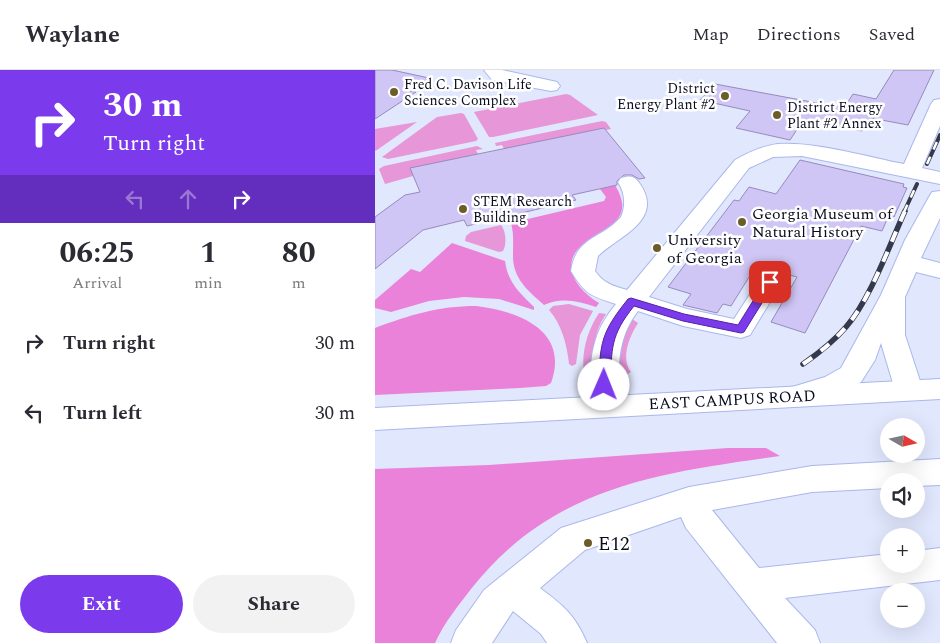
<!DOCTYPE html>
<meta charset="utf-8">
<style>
:root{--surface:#fff;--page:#f2f2f3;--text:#2b2b33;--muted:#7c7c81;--line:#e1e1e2;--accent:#7c3aed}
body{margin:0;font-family:Spectral,serif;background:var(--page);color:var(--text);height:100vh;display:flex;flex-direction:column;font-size:19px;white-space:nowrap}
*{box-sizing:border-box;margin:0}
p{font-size:16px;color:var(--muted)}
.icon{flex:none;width:28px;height:28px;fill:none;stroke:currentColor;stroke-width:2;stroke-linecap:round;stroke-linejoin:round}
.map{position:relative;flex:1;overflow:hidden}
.sheet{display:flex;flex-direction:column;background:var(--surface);width:375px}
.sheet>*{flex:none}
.hud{background:#7c3aed;color:#fff;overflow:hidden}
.needle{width:32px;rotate:99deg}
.fabs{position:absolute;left:505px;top:348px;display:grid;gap:10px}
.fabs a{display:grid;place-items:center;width:45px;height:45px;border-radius:50%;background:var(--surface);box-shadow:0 5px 20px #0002;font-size:25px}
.pin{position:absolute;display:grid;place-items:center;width:42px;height:42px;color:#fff;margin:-21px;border-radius:10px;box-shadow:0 2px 8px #0006}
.me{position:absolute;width:55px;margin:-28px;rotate:1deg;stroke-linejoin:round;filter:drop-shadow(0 0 4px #0008)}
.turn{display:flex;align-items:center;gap:18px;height:105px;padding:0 20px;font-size:22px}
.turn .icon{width:65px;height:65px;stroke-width:2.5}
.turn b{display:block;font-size:35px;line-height:42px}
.lanes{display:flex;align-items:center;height:48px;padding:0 20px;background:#0003;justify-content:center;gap:25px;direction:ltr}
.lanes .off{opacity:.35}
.eta{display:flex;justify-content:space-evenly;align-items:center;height:85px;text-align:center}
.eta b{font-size:30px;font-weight:700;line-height:35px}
.action{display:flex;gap:10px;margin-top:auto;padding:10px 20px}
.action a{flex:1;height:58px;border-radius:30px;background:var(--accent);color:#fff;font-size:20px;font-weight:700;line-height:58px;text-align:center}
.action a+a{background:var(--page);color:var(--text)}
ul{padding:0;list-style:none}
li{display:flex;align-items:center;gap:15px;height:70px;padding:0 20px}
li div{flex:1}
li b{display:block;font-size:19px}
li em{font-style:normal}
header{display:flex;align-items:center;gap:30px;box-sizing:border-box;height:70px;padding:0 25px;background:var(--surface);border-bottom:1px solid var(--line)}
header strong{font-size:24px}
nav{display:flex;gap:28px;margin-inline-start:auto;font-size:18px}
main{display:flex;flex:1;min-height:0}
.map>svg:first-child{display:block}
.green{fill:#e796d8}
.forest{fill:#e982d8}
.building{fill:#cfc6f5;stroke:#958bbd}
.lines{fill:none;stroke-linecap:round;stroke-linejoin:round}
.minor-casing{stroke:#aab7eb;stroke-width:2}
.major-casing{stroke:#aab7eb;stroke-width:2}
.minor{fill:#fff;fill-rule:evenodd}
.major{fill:#fff;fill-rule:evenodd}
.rail-far1-casing{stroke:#35394c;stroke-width:4}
.rail-casing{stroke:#35394c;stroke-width:5.5}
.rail-far1{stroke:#fff;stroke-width:2.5;stroke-dasharray:8;stroke-linecap:butt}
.rail{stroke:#fff;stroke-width:4;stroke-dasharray:11;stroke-linecap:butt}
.route{fill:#7c3aed;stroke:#51269a}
.poi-dot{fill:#6b5c2a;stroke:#fff;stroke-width:2}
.labels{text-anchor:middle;stroke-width:5;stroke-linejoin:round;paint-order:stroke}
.far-poi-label{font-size:14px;fill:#090c1e;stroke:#fff;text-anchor:start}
.poi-label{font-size:16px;fill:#090c1e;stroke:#fff;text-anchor:start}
.street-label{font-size:16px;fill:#090c1e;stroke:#fff}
.near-poi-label{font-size:19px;fill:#090c1e;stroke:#fff;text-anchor:start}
</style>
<header>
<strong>Waylane</strong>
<nav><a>Map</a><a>Directions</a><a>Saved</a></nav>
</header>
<main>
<section class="sheet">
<div class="hud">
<div class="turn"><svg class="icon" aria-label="right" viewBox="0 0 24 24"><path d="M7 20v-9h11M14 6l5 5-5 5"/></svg><div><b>30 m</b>Turn right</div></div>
<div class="lanes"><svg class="icon off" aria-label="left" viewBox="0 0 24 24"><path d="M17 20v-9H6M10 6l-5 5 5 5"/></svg><svg class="icon off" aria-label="ahead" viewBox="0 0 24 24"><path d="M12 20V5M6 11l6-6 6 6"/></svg><svg class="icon" aria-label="right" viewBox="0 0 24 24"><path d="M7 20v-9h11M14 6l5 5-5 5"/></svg></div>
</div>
<div class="eta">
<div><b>06:25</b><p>Arrival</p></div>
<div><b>1</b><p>min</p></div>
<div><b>80</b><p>m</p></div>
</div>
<ul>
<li><svg class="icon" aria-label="right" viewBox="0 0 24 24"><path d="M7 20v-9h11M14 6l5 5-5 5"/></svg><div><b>Turn right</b></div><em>30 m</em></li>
<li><svg class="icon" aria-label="left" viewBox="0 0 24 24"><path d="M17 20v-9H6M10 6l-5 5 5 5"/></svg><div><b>Turn left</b></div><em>30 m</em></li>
</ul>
<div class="action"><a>Exit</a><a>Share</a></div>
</section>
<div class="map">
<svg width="565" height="573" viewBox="0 0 565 573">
<rect width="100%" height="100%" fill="#e1e7fd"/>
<path class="green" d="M191 24 195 25 223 45 118 67H114L99 42Z
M86 43 89 44 103 69 101 71 13 89 7 87 62 47Z
M227 51 231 52 236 59 231 60 229 58 129 79 127 75 121 76 120 73Z
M42 52 2 80 0 81V59Z
M102 76 108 79 101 80 103 84 36 98 38 106 10 114 4 99 9 96Z
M126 155C131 161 132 174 128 181L124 182 90 171 91 166 96 162Z
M194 234 218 241 205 265 201 294 197 296 194 294C192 275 187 255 174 240L178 236Z
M224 243 231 244C215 268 221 288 210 310 205 286 211 263 224 243Z
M257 249 263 253C255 266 245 287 256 302L250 306C233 293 249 263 257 249Z"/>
<path class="forest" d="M240 115C262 152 229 156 207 175 184 195 202 220 224 233L221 237C204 231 186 227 169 235 153 221 137 208 138 184 138 173 139 164 136 153L229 131 231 127 225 119Z
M77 173 130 191C133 213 144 222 159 237V240L124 229 89 227 54 231 16 242 0 238V230L36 199 45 202Z
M101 236C143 241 195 260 176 313L171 316 145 318 0 325V258C35 245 63 236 101 236Z
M353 378H391L405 386C284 403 177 416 96 519 83 536 69 553 60 573H0V399L114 395Z"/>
<path class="building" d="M0 0H17L54 8 35 21 41 22 0 49Z
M519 0H559L533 55 496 48 487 61 429 49 415 70 361 58 375 41 325 30 340 14 469 38 478 24 501 29Z
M229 58 270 108 264 109 257 105H249L242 111V115L197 125 201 130 92 156 89 150 48 160 0 199V147L30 125 45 122 35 98Z
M425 90 529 114 528 117 532 118 519 147 514 145 507 161 486 156 430 263 396 252 422 207 381 196 356 236 348 234 342 243 308 235 316 224 293 217 359 130 364 131 374 117 401 124Z"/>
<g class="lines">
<g class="minor-casing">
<path id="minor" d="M109 0H127L182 12 185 16 182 20 176 21 123 11 117 10Z
M565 29V56L547 98 565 102V114L427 86 398 87 374 98 274 227 312 239 359 249 386 207 395 204 404 207 407 212 375 265 366 268 308 256 263 241C240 271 244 300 244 336L239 344 229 347 219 344 214 336C216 295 213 267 241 234 214 225 211 225 196 201 201 166 227 169 246 147 251 135 250 123 243 112L246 108C255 105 260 106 265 114 290 151 242 167 223 186L220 201C228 213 238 216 252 220L360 90C374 82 387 76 403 74 438 71 493 87 529 94L556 34 559 30Z
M565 121V148L546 188 565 193V208L541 202 530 227V265L548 320 544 327 534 330 524 327 520 320 506 273 500 290 486 312 470 321 424 336 414 332 410 325 414 318 450 307 466 298 506 225 530 170 554 127 557 122Z
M565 389V415L541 416V411H514V418L437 422 337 440 384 498 514 484V494H541V481L565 478V510L410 528 440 560 445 573H402L311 458 306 447 210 480 165 518C189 536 200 545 212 573H172L166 564 138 541 117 573H76L81 560 109 520 186 458 314 417 437 396Z"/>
</g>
<g class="major-casing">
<path id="major" d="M565 309V329L0 360V338Z"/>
</g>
<use href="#minor" class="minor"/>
<use href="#major" class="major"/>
<g class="rail-far1-casing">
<path id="rail-far1" d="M552 94 565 65
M529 142 542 114"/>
</g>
<g class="rail-casing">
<path id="rail" d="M428 294C444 283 459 271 471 257 496 228 514 176 530 141"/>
</g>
<use href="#rail-far1" class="rail-far1"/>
<use href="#rail" class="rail"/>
</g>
<path class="route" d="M395 209 400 212 369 262 366 263 308 251 259 236C235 266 237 278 235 315L234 318H225L223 315C226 272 225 264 253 229L256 228 309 244 363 255 391 210Z"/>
<g class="poi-dot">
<circle cx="19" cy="22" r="5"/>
<circle cx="350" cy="26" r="5"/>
<circle cx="402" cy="45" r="5"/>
<circle cx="88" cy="139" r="5"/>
<circle cx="367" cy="152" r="5"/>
<circle cx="282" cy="178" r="5"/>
<circle cx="213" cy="473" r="5"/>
</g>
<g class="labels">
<g class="far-poi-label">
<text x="29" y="19">Fred C. Davison Life<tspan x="29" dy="16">Sciences Complex</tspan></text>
<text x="340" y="23" text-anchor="end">District<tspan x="340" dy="16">Energy Plant #2</tspan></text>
<text x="412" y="42">District Energy<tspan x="412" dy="16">Plant #2 Annex</tspan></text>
<text x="98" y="136">STEM Research<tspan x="98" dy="16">Building</tspan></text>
</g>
<g class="poi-label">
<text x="377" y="149">Georgia Museum of<tspan x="377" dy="18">Natural History</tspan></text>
<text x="292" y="175">University<tspan x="292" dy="18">of Georgia</tspan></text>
</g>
<g class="street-label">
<text transform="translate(357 329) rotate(-3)" y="6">EAST CAMPUS ROAD</text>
</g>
<g class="near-poi-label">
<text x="223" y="480">E12</text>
</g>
</g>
</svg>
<div class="fabs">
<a><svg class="needle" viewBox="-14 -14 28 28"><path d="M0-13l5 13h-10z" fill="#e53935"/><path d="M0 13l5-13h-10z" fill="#7c7c81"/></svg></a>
<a><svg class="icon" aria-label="sound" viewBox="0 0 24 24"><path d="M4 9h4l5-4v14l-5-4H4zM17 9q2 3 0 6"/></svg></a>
<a>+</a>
<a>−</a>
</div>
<div class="pin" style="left:395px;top:212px;background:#d93025"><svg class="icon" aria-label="arrive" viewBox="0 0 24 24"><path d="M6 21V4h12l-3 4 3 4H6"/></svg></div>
<svg class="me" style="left:229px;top:315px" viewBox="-20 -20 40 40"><circle r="19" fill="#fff"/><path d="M0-13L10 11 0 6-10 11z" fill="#7c3aed"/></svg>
</div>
</main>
